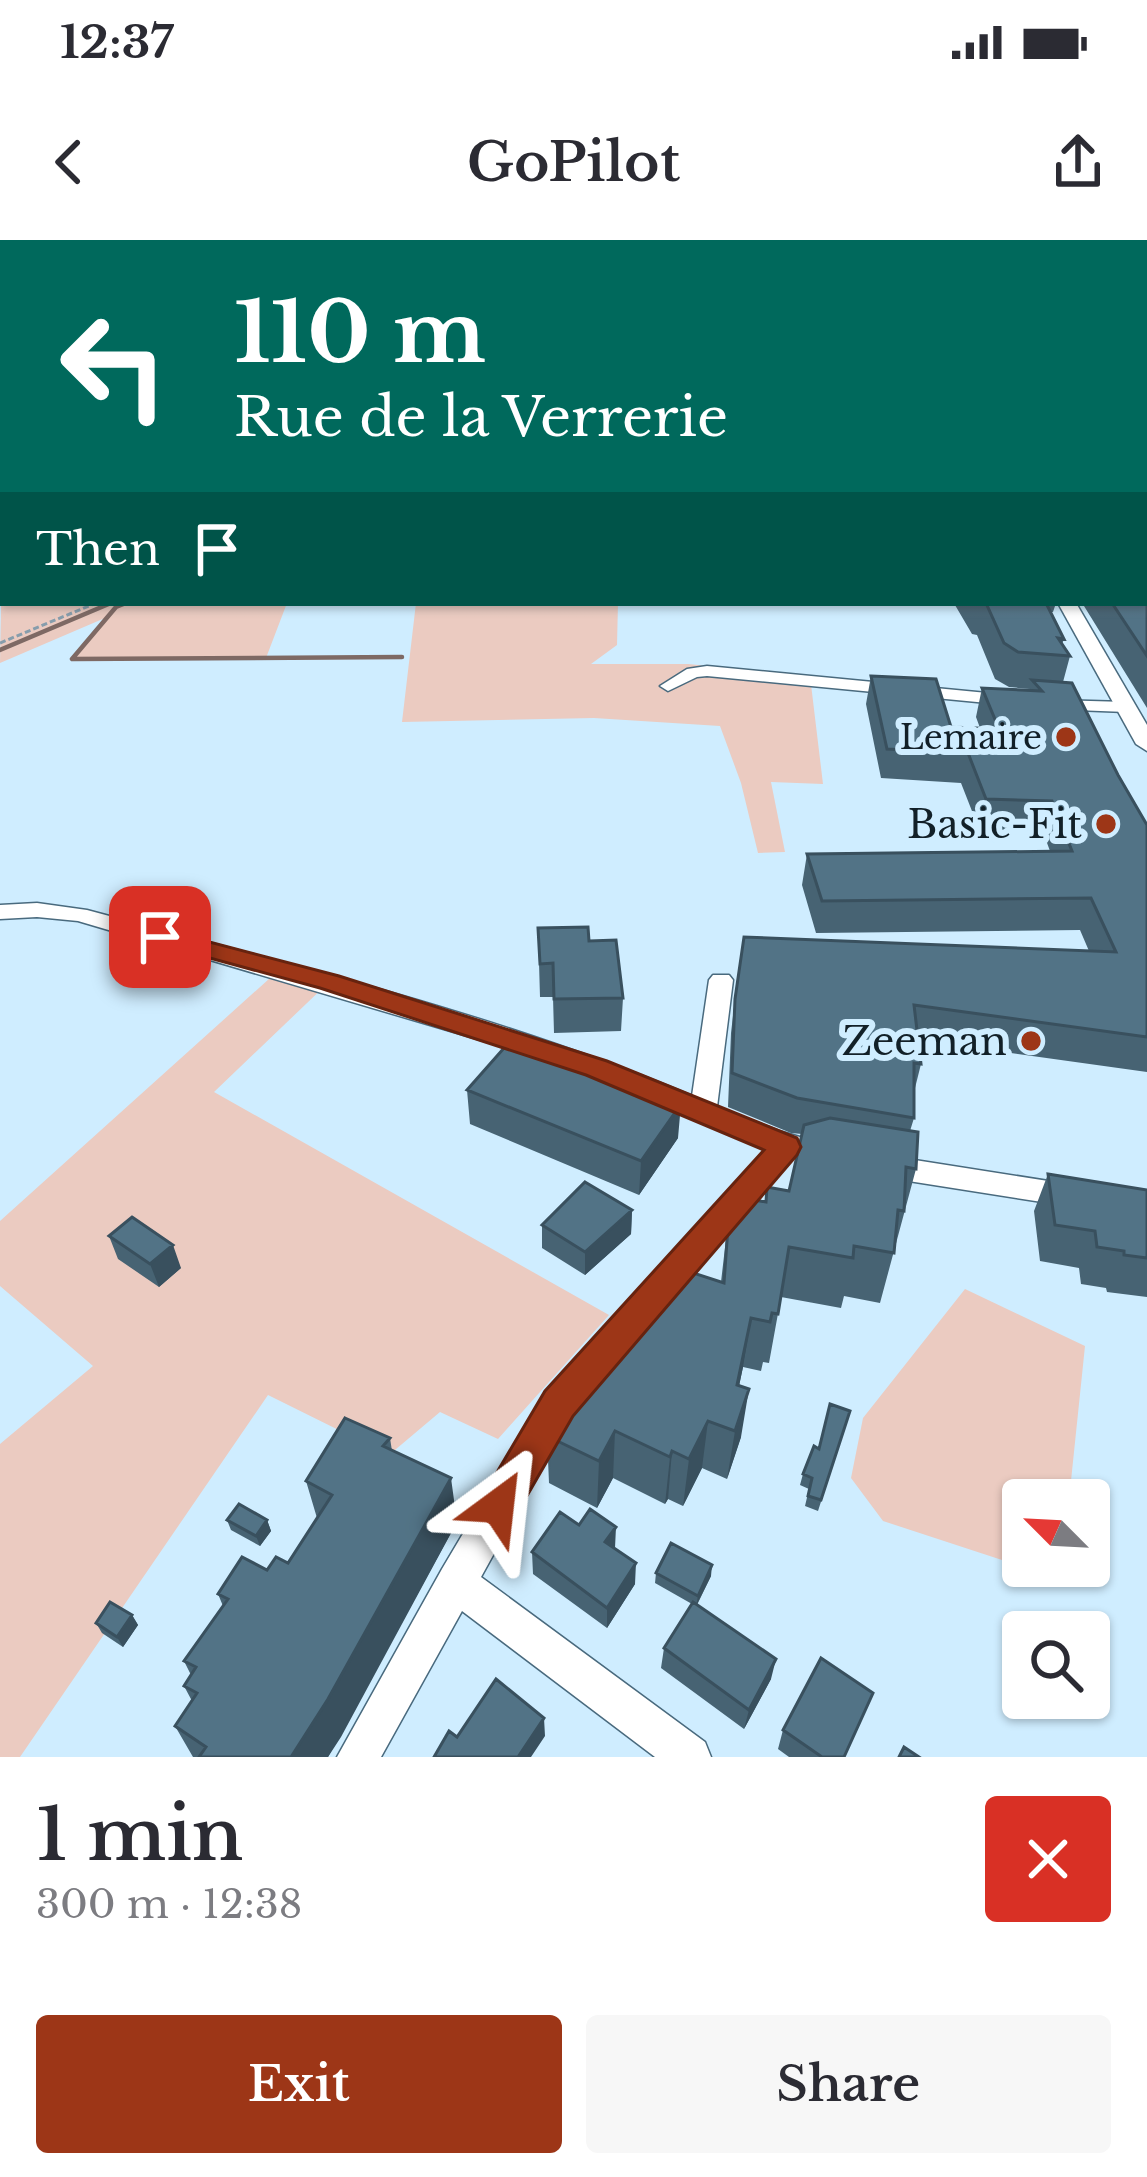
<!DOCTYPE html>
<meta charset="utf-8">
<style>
:root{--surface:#fff;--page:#f7f7f7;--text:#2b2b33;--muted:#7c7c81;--accent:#9d3617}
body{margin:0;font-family:"Libre Baskerville",serif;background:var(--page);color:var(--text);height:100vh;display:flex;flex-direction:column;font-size:45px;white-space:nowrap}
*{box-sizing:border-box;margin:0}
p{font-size:39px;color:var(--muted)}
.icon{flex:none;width:66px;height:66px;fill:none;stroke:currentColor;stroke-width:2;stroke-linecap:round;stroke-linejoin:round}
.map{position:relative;height:1517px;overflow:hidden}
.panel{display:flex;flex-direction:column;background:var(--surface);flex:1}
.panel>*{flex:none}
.guide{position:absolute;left:0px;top:0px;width:1149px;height:366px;box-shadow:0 3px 9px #0004;background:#00695c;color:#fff;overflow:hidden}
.needle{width:78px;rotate:294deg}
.buttons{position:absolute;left:1002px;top:1239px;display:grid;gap:24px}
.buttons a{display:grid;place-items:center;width:108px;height:108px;border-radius:12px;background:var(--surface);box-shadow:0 3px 9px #0004;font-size:60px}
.pin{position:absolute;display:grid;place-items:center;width:102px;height:102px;color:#fff;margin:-51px;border-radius:24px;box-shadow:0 6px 18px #0006}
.me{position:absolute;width:132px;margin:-66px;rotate:30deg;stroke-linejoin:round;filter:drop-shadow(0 0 9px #0008)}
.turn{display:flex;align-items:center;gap:42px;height:252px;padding:0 36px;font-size:54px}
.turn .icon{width:156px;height:156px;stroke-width:2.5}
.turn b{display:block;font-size:84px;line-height:102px}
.then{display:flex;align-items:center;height:114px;padding:0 36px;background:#0003;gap:24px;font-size:45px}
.round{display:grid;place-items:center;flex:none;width:126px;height:126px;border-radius:12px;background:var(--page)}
.headline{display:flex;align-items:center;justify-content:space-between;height:204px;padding:0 36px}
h1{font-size:72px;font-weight:600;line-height:90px}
.button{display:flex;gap:24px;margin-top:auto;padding:24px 36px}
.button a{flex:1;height:138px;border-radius:12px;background:var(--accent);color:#fff;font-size:48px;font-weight:600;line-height:138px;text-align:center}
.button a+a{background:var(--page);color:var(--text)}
.status{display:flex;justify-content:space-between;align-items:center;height:84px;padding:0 60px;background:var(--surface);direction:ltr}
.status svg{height:33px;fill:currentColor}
header{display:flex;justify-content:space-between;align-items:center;height:156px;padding:0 36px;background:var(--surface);font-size:54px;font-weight:600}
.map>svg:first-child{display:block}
.green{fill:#ebcbc1}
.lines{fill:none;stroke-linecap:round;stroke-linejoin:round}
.stream{stroke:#7e6964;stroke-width:4.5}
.minor-casing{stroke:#496a7e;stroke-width:3}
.major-casing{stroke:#496a7e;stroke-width:3}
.path{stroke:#869dac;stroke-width:3;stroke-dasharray:6 3;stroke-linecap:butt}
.minor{fill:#fff;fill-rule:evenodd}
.major{fill:#fff;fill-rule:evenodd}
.wall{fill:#476373}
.shaded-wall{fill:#39505e}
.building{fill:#527386;stroke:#39505e;stroke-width:3}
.route{fill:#9d3617;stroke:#66230f;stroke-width:3}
.poi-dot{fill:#9d3617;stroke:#cfedff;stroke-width:4.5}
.labels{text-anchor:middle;stroke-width:12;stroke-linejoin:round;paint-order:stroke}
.far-poi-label{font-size:33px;fill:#122028;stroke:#cfedff;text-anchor:end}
.poi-label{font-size:39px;fill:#122028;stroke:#cfedff;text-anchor:end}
</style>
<div class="status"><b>12:37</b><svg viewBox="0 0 49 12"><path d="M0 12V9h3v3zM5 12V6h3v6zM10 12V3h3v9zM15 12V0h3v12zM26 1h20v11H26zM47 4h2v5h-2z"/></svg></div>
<header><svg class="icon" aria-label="back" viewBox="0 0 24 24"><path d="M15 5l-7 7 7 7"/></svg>GoPilot<svg class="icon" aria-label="share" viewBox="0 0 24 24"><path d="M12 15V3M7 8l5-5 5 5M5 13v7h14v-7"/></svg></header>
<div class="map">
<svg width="1147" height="1517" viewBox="0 0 1147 1517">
<rect width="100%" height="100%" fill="#cfedff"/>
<path class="green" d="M3 249V363H287L266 418 72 419 105 378 0 423Z
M416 363H618L617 405 591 424H688L810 436 823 544 771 542 785 612 758 613 741 543 720 486 594 478 402 482Z
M280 729 329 742 214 852 609 1075 498 1199 440 1172 389 1215 268 1155 20 1517H0V1204L93 1126 0 1046V981Z
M965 1049 1085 1106 1069 1260H1023V1326H1062L1060 1339 883 1281 851 1238 863 1178Z"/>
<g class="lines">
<path class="stream" d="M126 363 116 367 72 419 402 417
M0 410 111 363"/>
<g class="minor-casing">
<path id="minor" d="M707 426 1008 455 1016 460 1008 465 707 436 697 437 668 451 660 446 687 429Z
M1055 460 1126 462 1134 467 1126 472 1049 469 1047 465Z
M37 663 87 670C288 724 500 775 692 856L709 740 713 735H729L733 740 717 867 779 891 841 909 845 916 841 923 831 926 794 917 571 1174 481 1337 705 1502 711 1517H655L462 1371 381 1517H337L442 1329 547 1152 768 908 611 843 518 811 78 681 37 677 0 679V665Z
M883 915 1074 945 1084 948 1088 956 1084 964 1074 967 883 937 873 933 869 926 873 919Z"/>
</g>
<g class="major-casing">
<path id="major" d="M1058 363H1076L1147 485V511L1136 504Z"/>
</g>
<path class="path" d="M0 403 96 363"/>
<use href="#minor" class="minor"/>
<use href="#major" class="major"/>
</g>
<path class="wall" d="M1146 291 1147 292V468L1084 366 1085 363H1146Z
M860 363H1056L1053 372H1051L1064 399 1062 404 1070 416 1063 442 1147 585V832L918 800 921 824 914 852V878L910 891 916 929 880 1063 844 1056 841 1068 781 1057 769 1123 763 1122 761 1131 743 1127 739 1146 741 1197 727 1239 702 1228 683 1266 668 1259 665 1264 613 1238 597 1268 549 1243 547 1196 721 1042 729 973 740 974 765 961 767 947 789 951 802 894 791 893 728 867 731 793 735 759 1089 711 1080 690 816 693 802 645 807 614 1050 611 1043 592 979 589 961 543 881 538 866 464 871 436 951 487 980 488 976 477 982 448 1030 449 1009 447 995 439 977 395 972 394 955 365Z
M538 688 589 701 623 758 621 791 554 793 553 757H540Z
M467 850 678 898 639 955 470 884Z
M1048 934 1147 950V1057L1107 1052 1106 1048 1081 1044 1079 1028 1040 1021 1034 971Z
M632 970 631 994 585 1035 542 1008V985Z
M109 996 181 1028 159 1047 118 1019Z
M850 1171 818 1271 805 1266 809 1249 800 1245 803 1234 819 1209Z
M390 1198 392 1211 457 1282 328 1517H193L175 1486 192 1461 184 1446 191 1435 184 1421 223 1366 218 1354 267 1330 288 1323 317 1278 306 1241Z
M227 1280H267L271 1291 260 1306 231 1290Z
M615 1309 635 1344 607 1388 533 1334 532 1312Z
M656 1333 711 1336 697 1365 771 1439 744 1489 661 1428 664 1408 692 1364 655 1343Z
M132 1375 138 1385 123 1407 102 1393 96 1383Z
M783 1490 844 1517H789L778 1509Z"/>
<path class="shaded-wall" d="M681 864 678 898 639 955 641 921Z
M632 970 631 994 585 1035V1012Z
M173 1005 181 1028 159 1047 150 1024Z
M751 1078 743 1127 729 1193 737 1145Z
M749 1149 741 1197 727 1239 735 1191Z
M708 1181 702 1228 683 1266 689 1219Z
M615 1191 613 1238 597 1268 599 1221Z
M672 1211 668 1259 665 1264 670 1217Z
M451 1238 457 1282 341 1497 328 1517H291Z
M267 1280 271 1291 260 1306 256 1296Z
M616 1287 615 1308 605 1302Z
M636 1323 635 1344 607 1388V1368Z
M712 1325 711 1336 696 1366 698 1356Z
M132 1375 138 1385 123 1407 117 1397Z
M776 1419 771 1439 744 1489 749 1470Z
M544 1478 545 1496 531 1517H518Z"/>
<path class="building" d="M1146 318 1147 319V416L1112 363H1146Z
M986 363H1046L1064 399 1058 398 1070 416 1018 412 1004 403Z
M871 436 936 439 951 487 999 489 982 448 1042 451 1032 440 1072 443 1118 535 1147 585V797L914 765 921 824 914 823V878L797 858 732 833 735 759 744 697 1116 712 1091 658 822 661 807 614 1072 611 1052 561 986 559 968 513 887 509Z
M588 687 589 701 616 700 623 758 554 759 553 723 540 724 538 688Z
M512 799 681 864 641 921 467 850Z
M830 878 918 892 916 929 906 927 904 971 898 970 894 1013 854 1006 853 1018 789 1007 778 1074 772 1073 770 1082 751 1078 737 1145 749 1149 735 1191 708 1181 689 1219 672 1211 670 1217 615 1191 599 1221 547 1196 587 1135 678 1028 724 1043 729 973 740 974 742 958 766 962 767 947 789 951 804 885Z
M1048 934 1147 950V1018L1124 1015V1011L1097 1007 1095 991 1055 985Z
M585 942 632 970 585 1012 542 985Z
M132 977 173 1005 150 1024 109 996Z
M830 1164 850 1171 821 1260 808 1256 812 1238 803 1234 814 1206 819 1209Z
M345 1178 390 1198 383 1206 451 1238 328 1459 291 1517H199L206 1507 175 1486 197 1453 184 1446 196 1427 184 1421 228 1359 218 1354 242 1317 267 1330 276 1317 288 1323 332 1255 306 1241Z
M239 1264 267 1280 256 1296 227 1280Z
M590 1269 616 1287 605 1302 636 1323 607 1368 532 1312 560 1272 579 1285Z
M671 1303 712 1325 698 1356 656 1333Z
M110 1362 132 1375 117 1397 96 1383Z
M693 1362 776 1419 749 1470 664 1408Z
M821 1418 873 1453 844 1517H822L783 1490Z
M496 1439 544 1478 518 1517H434L449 1491 457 1497Z
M904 1507 919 1517H899Z"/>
<linearGradient id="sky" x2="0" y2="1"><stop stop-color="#90a2bd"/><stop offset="0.44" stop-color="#e9f7ff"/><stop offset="1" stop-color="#e9f7ff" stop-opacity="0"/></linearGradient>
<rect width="1147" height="379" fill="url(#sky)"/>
<path class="route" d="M160 689 339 736 607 821 797 898 801 907 797 915 573 1176 513 1280 498 1286 483 1280 477 1266 545 1151 764 910 586 835 320 748 151 702 147 697 151 691Z"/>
<g class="poi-dot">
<circle cx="1066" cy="497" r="12"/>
<circle cx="1106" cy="584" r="12"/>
<circle cx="1031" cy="801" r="12"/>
</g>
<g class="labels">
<g class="far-poi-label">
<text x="1042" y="509">Lemaire</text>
</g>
<g class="poi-label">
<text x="1082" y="598">Basic-Fit</text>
<text x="1007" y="815">Zeeman</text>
</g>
</g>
</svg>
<div class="buttons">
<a><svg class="needle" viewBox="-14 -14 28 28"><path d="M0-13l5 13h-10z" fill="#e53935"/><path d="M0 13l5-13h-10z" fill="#7c7c81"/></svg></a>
<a><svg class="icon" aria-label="search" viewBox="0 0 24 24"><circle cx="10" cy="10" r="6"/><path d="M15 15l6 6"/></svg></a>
</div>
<div class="pin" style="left:160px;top:697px;background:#d93025"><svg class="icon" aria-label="arrive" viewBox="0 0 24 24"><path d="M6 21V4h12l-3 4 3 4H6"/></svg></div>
<svg class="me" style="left:498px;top:1266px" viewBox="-20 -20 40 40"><path d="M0-17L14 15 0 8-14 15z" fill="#9d3617" stroke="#fff" stroke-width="4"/></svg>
<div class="guide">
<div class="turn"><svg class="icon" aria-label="left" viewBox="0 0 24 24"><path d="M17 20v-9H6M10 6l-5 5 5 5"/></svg><div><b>110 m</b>Rue de la Verrerie</div></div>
<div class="then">Then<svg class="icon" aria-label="arrive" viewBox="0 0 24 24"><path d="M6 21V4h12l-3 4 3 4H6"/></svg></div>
</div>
</div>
<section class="panel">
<div class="headline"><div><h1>1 min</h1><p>300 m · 12:38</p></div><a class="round" style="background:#d93025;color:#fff"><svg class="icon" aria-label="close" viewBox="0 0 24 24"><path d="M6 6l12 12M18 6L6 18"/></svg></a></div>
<div class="button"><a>Exit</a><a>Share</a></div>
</section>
